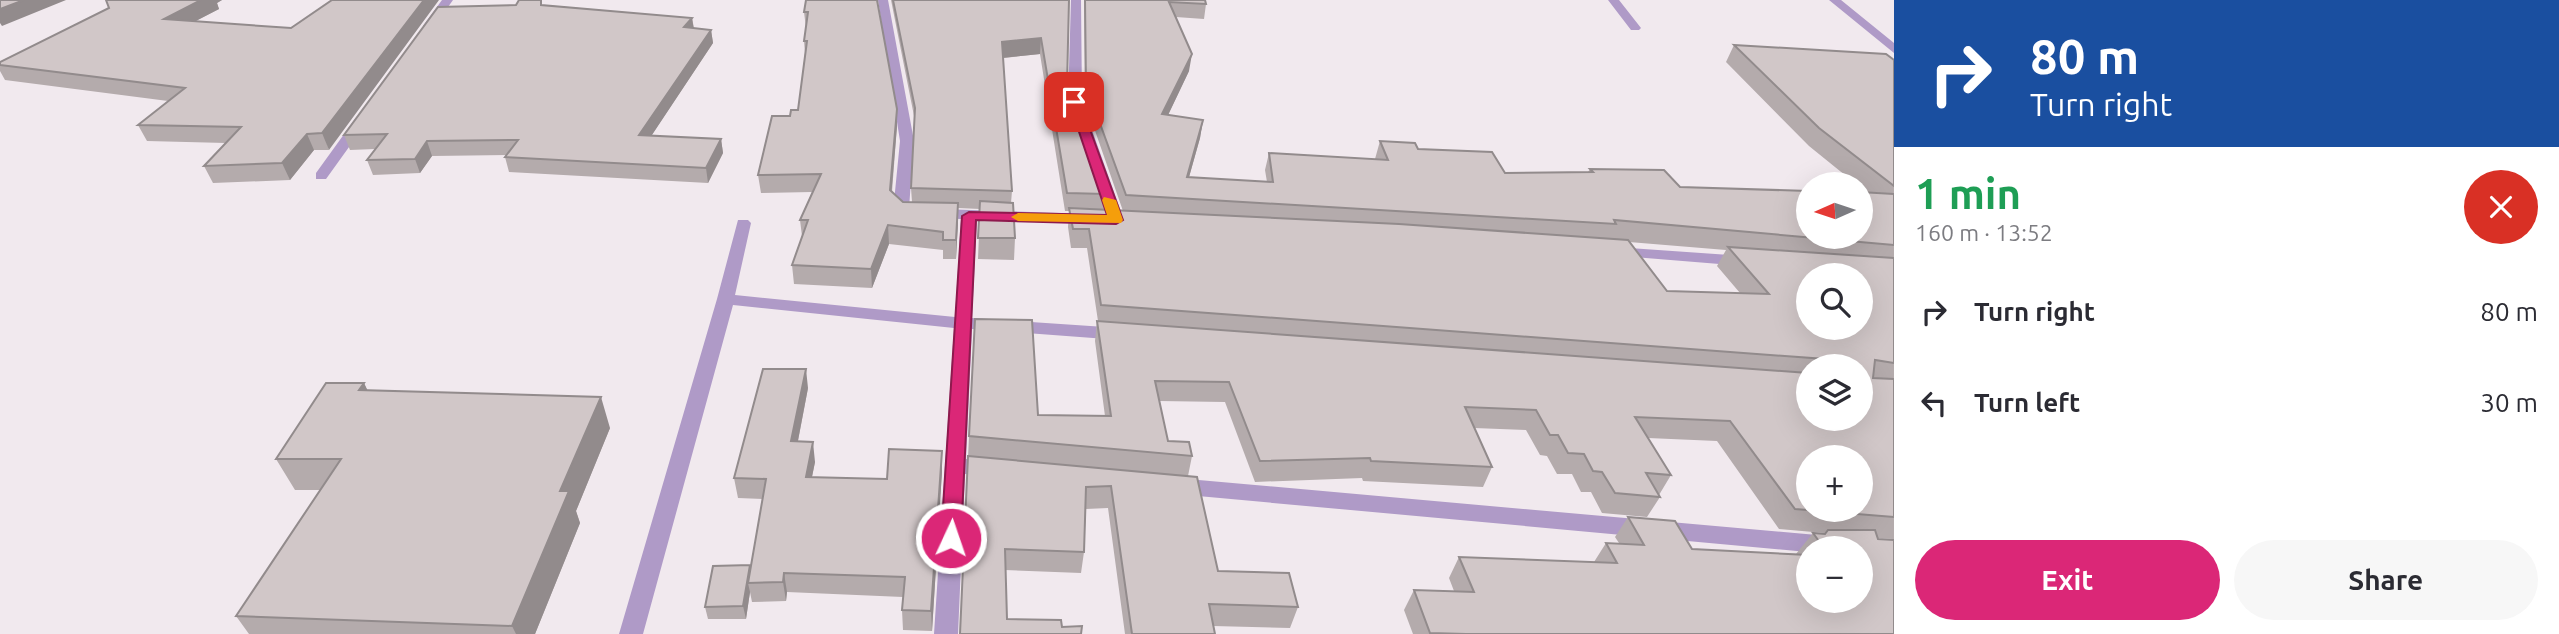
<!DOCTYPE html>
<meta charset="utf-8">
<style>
:root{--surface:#fff;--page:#f7f7f7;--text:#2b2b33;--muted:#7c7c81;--accent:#db2777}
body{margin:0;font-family:Ubuntu,sans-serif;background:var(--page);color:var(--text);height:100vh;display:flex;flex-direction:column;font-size:26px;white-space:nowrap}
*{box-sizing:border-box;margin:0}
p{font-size:23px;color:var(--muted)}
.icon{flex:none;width:38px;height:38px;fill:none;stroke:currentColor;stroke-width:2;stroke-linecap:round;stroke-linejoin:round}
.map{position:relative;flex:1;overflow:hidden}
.details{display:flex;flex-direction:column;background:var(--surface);width:665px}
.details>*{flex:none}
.guide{background:#1a4fa0;color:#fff;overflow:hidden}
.needle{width:46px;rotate:267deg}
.tools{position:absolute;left:1796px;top:172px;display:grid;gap:14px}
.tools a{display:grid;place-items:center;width:77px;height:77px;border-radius:50%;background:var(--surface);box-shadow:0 7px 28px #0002;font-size:35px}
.pin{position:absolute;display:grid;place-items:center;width:60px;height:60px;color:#fff;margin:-30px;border-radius:14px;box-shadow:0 4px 10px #0006}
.me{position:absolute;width:77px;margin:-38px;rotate:3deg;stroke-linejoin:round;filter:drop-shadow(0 0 5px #0008)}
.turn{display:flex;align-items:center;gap:24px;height:147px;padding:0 21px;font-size:32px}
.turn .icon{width:91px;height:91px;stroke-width:2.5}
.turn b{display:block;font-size:49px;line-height:60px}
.round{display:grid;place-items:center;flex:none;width:74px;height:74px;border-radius:37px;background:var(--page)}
.summary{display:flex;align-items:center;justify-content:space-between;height:119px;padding:0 21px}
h1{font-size:42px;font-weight:600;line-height:52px;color:#1e9e55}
.primary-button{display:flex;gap:14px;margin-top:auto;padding:14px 21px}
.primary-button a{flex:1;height:80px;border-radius:42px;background:var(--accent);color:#fff;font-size:28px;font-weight:600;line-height:80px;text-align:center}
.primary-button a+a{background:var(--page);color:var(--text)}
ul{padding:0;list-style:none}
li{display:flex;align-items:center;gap:21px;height:91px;padding:0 21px}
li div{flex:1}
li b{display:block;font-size:26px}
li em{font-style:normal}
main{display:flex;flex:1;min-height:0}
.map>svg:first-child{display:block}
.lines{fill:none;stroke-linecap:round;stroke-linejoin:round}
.street{fill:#af9ac7;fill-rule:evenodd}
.wall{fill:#b4abac;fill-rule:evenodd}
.shaded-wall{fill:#928b8c}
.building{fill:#d1c7c8;stroke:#928b8c;stroke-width:2;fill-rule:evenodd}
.route{fill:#db2777;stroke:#8e194d;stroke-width:2}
.slow{fill:#f59e0b}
</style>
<main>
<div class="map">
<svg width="1894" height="634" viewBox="0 0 1894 634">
<rect width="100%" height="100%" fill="#f1e9ee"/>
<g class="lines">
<path class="street" d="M442 0H453L433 28H425L423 26Z
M878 0H888L914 141 909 208 1091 214 1099 219 1091 224 977 219 972 318 1120 328 1129 334 1120 340 972 329 966 459 998 464 1001 469 998 474 991 477 965 474 958 634H934L954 328 733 305 643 634H619L717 299 738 220H748L751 223 735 295 955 317 961 219 901 217 893 212 900 141Z
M1071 0H1081L1082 102 1124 220 1116 225 1108 220 1068 102Z
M1608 0H1619L1641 28 1639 30H1631Z
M1829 0H1841L1894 43V53Z
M360 118 367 122 326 179H316V173L355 119Z
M1615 247 1744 256 1752 261 1744 266 1609 255 1607 252Z
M1176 478 1828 536 1836 539 1839 545 1838 548H1808V552L1176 494 1169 492 1165 486 1169 480Z"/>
</g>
<path class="wall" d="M222 0 217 3 219 9 195 21 291 28 329 150H314L290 180 213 183 204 166 226 143 147 141 138 125 168 101 5 80 0 71V62L109 8Z
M806 0 897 126 892 192 903 202H912L911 188 915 121 891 0H1069L1067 85 1105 194 1104 210 1123 211 1085 102 1084 0H1205L1206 4 1204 19 1176 17 1189 71 1168 115 1203 120 1200 138 1189 177 1267 182 1265 170 1269 153 1375 159 1380 141 1418 149 1505 173 1588 172 1590 169 1680 187 1867 193 1860 187V184H1856L1809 146 1726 62 1734 45 1894 60V539L1877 538 1894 634H1413L1404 610 1414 590 1454 591 1449 578 1459 557 1594 562 1606 543H1619L1615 537 1628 517 1692 549 1796 554 1813 533 1824 534 1825 533 1779 529 1717 441 1648 438 1671 475 1659 495 1660 497 1647 517 1602 513 1591 492H1581L1572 474H1557L1547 456 1540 455 1526 430 1474 428 1492 467 1483 487 1363 481 1362 478 1255 482 1225 402 1159 401 1168 441 1192 456 1188 476 1218 571 1298 607 1290 628 1213 626 1215 634H1125L1108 508 1086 509 1084 552 1081 573 1005 570 960 634 969 436 1038 415 1105 416 1095 341 1097 321H1098L1087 248H1071L1068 227 1069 211H1065L1040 54 1003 58 1012 191 1011 203 1015 238 1014 260 978 259 980 209 958 208 956 259H943V250L889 244 872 288 794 284 792 265 802 236 800 220 812 192 761 193 758 175 790 116 798 110 805 53 804 41 806 28 804 12ZM1629 242 1726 250 1717 266 1740 293 1667 291ZM1808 366H1860L1808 418ZM1808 548H1860L1808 600Z
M545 5 692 18 694 28 711 30 713 43 651 136 721 139 723 153 708 183 509 172 505 157 507 155 432 156 420 173 373 175 367 160 375 149 350 150 344 135Z
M364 383 367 390 610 428 576 511 580 523 535 634H249L236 616 320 490H295L276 459Z
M808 388 798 441 815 462 812 477 887 479 942 471 932 631 903 630 902 610 903 597 787 592 786 601 752 602 750 592 746 619H708L705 607 750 565V569L763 499 738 498 734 478Z"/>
<path class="shaded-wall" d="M24 0H66L2 26 0 23V9Z
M201 0H222L217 3 219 9 171 34 164 19Z
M424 0H439L329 150 322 133Z
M692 18 694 31 684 27Z
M711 30 713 43 642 150 639 135Z
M1041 38 1040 54 1002 58V42Z
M1192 54 1189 71 1160 132 1162 114Z
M897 109V126L890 209V190Z
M1203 120 1200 138 1184 195 1187 177Z
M307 134 314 150 290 180 282 163Z
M721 139 723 153 708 183 706 168Z
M427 141 432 156 420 173 415 159Z
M958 203V222L956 259V240Z
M888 225 889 244 872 288 871 269Z
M806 369 808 388 794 461 791 441Z
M364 383 379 414 359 390Z
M601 397 610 428 576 511 580 523 535 634H516L512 626 560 491Z
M813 442 815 462 808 496 806 477Z
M942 451V471L932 631 931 611Z
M750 565 752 578 748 583 750 592 746 619 743 606Z
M784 573 787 592 786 601 783 582Z"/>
<path class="building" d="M0 0H24L0 9Z
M106 0H201L164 19 291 28 332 0H424L322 133 307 134 282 163 204 166 241 127 138 125 185 88 0 65V62L109 8Z
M519 0H541V5L692 18 684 27 711 30 639 135 721 139 706 168 505 157 518 140 427 141 415 159 367 160 387 134 344 135 438 7 516 5Z
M806 0H877L897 109 890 190 903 202 958 203 956 240H943V232L888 225 871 269 792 265 808 220H800L821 174 758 175 772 116H790L791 110H798L807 41H804L808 12H804Z
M893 0H1069L1067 85 1105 194 1067 193 1041 38 1002 42 1012 191 911 188 915 108Z
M1085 0H1205L1206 4 1169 2 1192 54 1162 114 1203 120 1187 177 1273 182 1269 153 1388 160 1380 141 1415 143 1418 149 1492 152 1505 173 1593 172 1590 169 1664 170 1680 187 1808 191V236H1860V192L1894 194V245L1614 220 1616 224 1126 195 1086 85Z
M1734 45 1886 54 1894 60V186L1819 128Z
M980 201 1013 203 1015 238H978Z
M1069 208 1399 224 1628 240 1667 291 1769 294 1728 247 1894 258V363L1875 360 1873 378 1894 379V517L1795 509 1730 421 1635 417 1671 475 1646 473 1660 497 1615 493 1602 472 1593 471 1584 454 1568 453 1558 435H1550L1536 410 1465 407 1492 467 1371 461 1370 458 1260 461 1229 382 1155 381 1168 441 1189 442 1192 456 969 436 975 319 1032 320 1038 415 1111 416 1097 321 1808 373V418H1860V366H1824L1825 359 1101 305 1089 229H1073ZM1808 275H1860V327H1808ZM1808 457H1860V509H1808Z
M763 369H806L791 441 813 442 806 477 887 479 889 449 942 451 931 611 902 610 905 577 784 573 783 582 748 583 766 479 734 478Z
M326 383H364L359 390 601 397 560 491H569L512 626 236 616 341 459H276Z
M968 456 1197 477 1218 571 1289 573 1298 607 1209 604 1215 634H1132L1111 486 1086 487 1084 552 1005 549 1007 619 1061 620 1062 627 1082 626 1081 634H960Z
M1628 517 1675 521 1692 549 1808 555V600H1860V548H1824L1813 533 1825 534 1828 530H1875L1878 539 1894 540V634H1466L1430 633 1414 590 1474 592 1459 557 1617 563 1606 543 1644 545Z
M750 565 743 606 705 607 713 566Z"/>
<path class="route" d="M1074 98 1080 102 1123 220 1116 224 976 220 961 538 958 544H944L941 538 962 216 969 212 1107 215 1069 102Z"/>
<path class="slow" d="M1104 197 1116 200 1123 220 1121 223 1018 221 1011 217 1018 213 1107 215 1102 200Z"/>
</svg>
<div class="tools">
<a><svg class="needle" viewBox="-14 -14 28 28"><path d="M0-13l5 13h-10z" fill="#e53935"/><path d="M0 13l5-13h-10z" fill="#7c7c81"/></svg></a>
<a><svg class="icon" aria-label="search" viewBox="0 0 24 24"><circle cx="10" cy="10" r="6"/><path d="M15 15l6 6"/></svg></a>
<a><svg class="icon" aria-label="layers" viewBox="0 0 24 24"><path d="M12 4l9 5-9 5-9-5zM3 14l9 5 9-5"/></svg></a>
<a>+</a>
<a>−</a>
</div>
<div class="pin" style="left:1074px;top:102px;background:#d93025"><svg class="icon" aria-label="arrive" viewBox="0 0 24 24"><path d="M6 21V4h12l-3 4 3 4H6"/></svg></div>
<svg class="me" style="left:951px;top:538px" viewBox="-20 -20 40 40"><circle r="17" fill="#db2777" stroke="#fff" stroke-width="3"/><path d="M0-11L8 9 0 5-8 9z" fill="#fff"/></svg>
</div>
<section class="details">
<div class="guide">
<div class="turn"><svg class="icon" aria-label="right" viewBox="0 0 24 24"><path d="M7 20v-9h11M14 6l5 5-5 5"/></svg><div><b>80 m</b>Turn right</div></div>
</div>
<div class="summary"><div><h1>1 min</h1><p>160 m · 13:52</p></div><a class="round" style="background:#d93025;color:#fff"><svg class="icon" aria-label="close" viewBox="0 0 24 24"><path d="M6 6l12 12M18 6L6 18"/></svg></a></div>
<ul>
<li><svg class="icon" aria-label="right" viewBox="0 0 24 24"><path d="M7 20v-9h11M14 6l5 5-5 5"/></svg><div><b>Turn right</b></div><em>80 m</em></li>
<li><svg class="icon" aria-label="left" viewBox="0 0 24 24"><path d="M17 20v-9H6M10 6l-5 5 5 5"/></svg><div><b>Turn left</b></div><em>30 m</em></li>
</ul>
<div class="primary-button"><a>Exit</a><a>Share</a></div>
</section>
</main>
